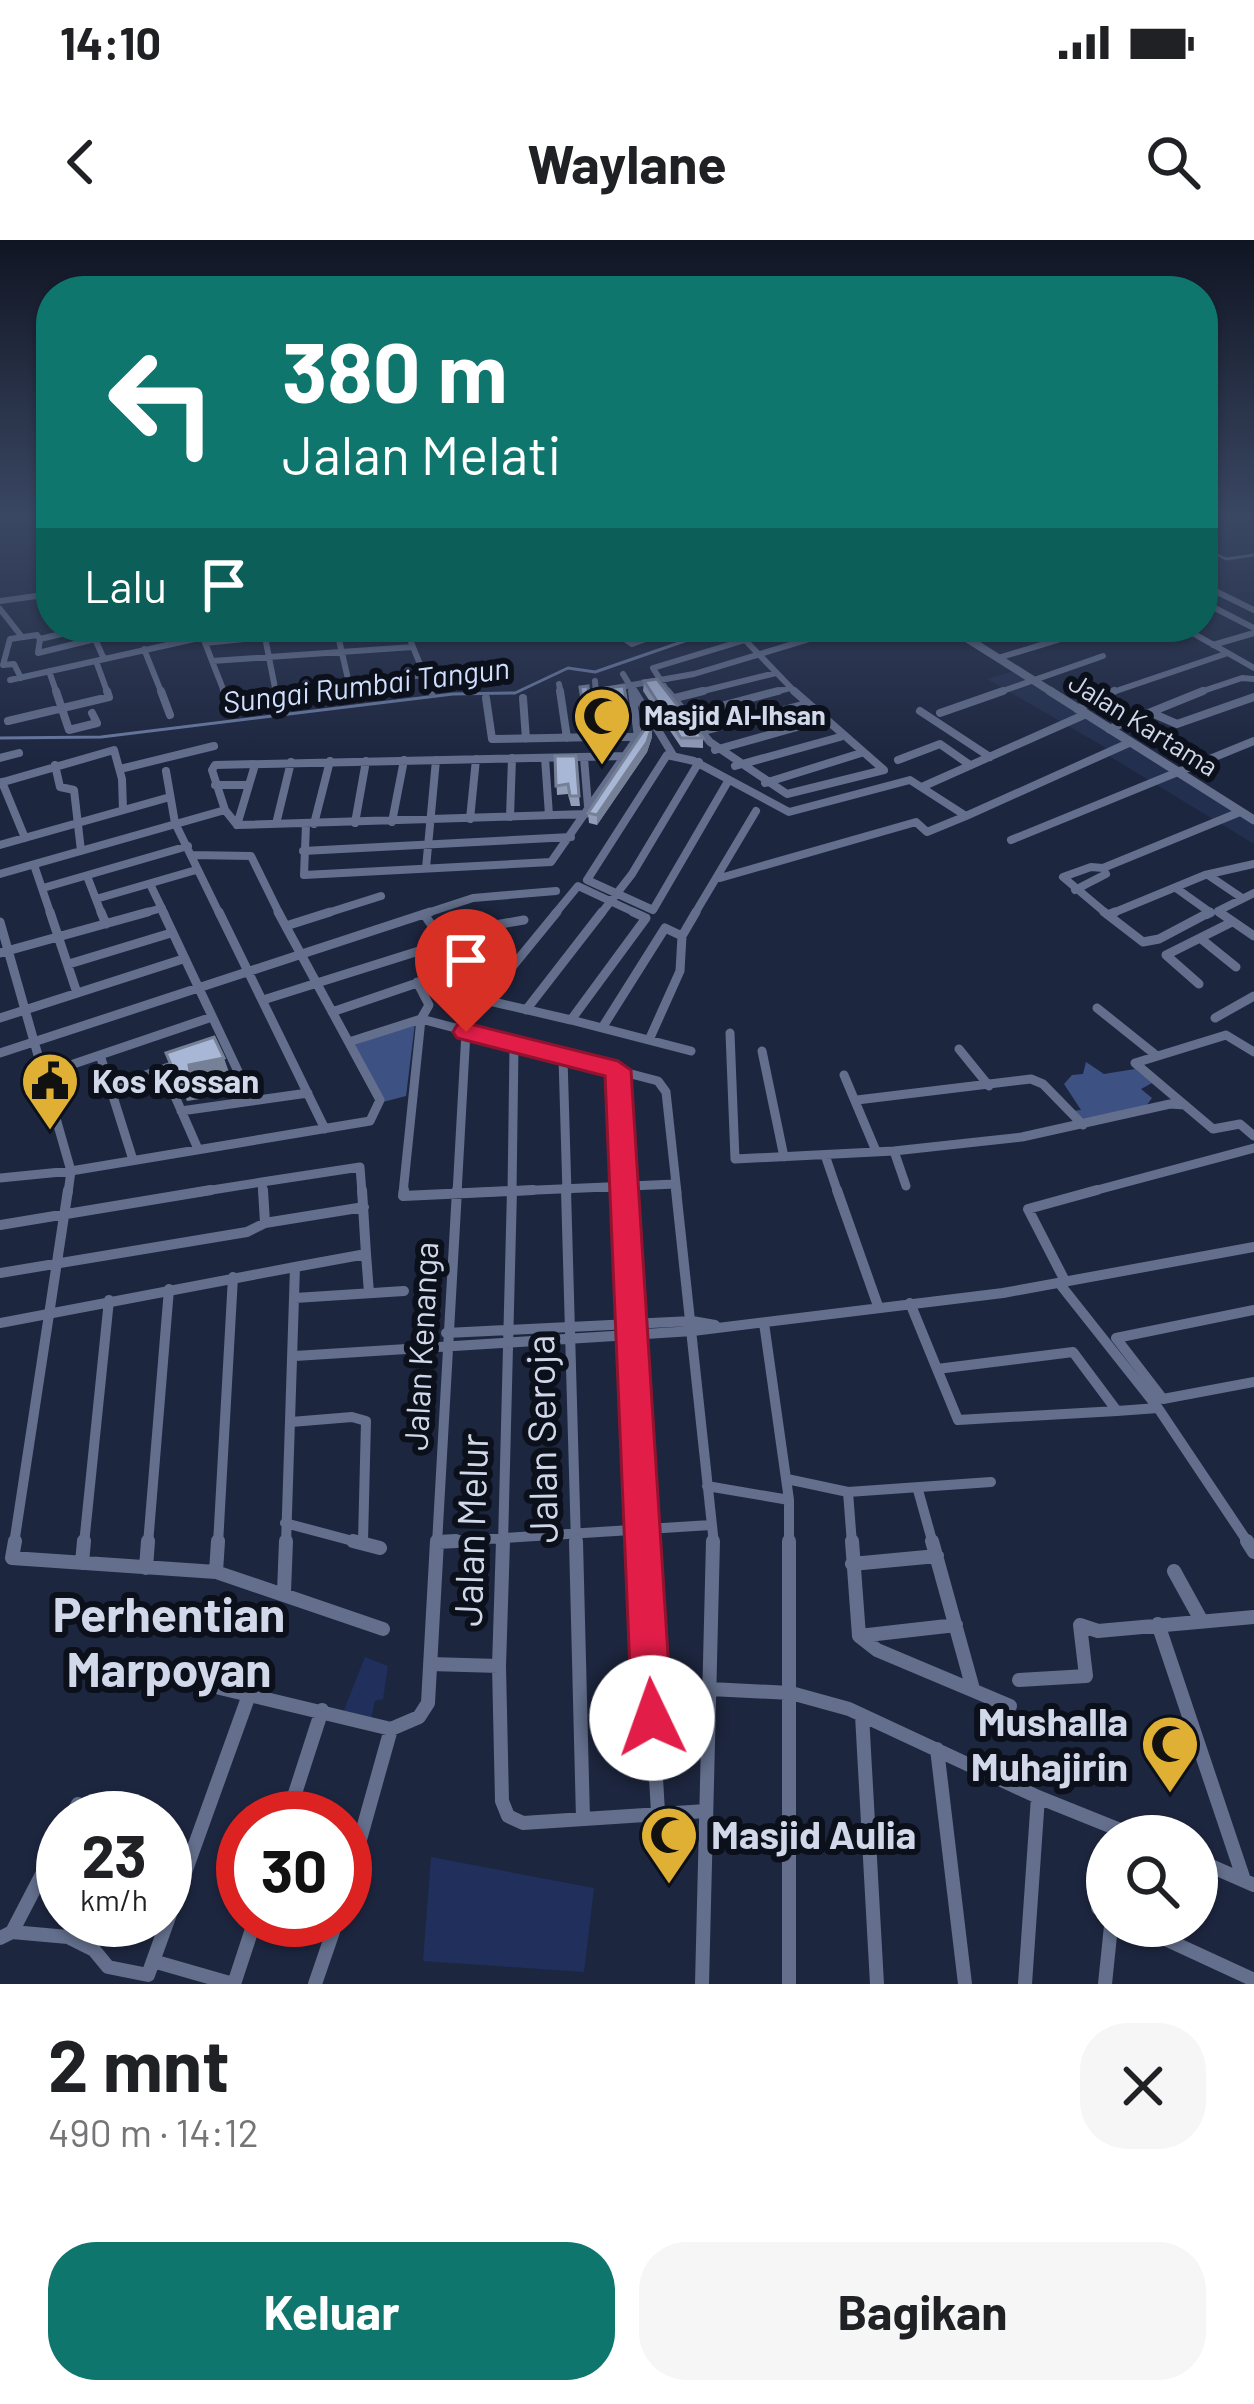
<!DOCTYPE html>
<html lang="id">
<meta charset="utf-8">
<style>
:root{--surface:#fff;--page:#f6f6f6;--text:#202124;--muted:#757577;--accent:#0f766e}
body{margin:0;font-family:Barlow,sans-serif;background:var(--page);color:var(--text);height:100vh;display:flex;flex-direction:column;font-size:45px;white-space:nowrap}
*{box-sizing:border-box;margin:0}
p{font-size:39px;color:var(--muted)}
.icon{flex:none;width:66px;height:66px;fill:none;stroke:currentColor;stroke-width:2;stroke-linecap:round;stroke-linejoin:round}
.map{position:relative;height:1744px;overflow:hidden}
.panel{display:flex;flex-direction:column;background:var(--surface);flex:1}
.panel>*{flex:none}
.guide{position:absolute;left:36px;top:36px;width:1182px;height:366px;border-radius:48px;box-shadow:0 3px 9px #0004;background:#0f766e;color:#fff;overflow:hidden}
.buttons{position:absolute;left:1086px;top:1575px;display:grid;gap:24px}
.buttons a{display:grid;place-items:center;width:132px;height:132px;border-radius:50%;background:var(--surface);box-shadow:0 3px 9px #0004;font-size:60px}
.speed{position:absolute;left:36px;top:1551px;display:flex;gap:24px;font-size:60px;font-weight:700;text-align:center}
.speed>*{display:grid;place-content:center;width:156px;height:156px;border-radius:50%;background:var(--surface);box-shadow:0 3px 9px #0004;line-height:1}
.speed small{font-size:30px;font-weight:400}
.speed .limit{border:18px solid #d22;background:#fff;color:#111}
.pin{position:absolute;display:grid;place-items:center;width:102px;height:102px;color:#fff;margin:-123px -51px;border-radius:50% 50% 50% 0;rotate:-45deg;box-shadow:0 0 12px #0007}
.pin .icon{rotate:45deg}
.me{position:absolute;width:132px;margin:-66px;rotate:357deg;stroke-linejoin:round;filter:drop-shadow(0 0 9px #0008)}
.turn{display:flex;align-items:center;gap:42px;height:252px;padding:0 48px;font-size:54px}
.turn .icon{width:156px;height:156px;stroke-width:2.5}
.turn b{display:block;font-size:84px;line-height:102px}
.then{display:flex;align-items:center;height:114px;padding:0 48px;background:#0003;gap:24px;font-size:45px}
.round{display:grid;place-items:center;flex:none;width:126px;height:126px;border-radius:48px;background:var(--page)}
.headline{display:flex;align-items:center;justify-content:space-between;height:204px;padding:0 48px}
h1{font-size:72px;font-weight:700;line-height:90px}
.primary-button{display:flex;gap:24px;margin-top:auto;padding:24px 48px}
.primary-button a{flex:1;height:138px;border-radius:48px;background:var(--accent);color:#fff;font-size:48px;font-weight:700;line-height:138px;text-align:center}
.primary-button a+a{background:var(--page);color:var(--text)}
.status{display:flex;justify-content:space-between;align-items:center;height:84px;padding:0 60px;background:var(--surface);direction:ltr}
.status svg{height:33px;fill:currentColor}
header{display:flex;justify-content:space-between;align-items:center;height:156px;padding:0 48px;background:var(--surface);font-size:54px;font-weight:700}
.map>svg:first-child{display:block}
.built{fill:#232f4e}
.green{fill:#202f5b}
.forest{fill:#3e5183}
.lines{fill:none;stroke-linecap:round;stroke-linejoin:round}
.stream{stroke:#6979a1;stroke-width:3}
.minor-far4{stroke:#636f8c;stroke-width:6}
.minor-far3{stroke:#636f8c;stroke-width:8}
.minor-far2{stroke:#636f8c;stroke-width:9}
.minor-far1{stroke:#636f8c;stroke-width:10}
.minor{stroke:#636f8c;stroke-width:14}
.secondary-far1{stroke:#636f8c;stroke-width:8}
.secondary{stroke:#636f8c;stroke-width:9}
.wall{fill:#919db9}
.shaded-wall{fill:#768096}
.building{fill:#a9b7d7;stroke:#768096;stroke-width:3}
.route{fill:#e11d48;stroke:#92132f;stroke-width:3}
.labels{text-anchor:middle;stroke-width:12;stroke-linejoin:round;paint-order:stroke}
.far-poi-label{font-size:27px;font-weight:bold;fill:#d1d8e9;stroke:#0b101b;text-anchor:start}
.far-street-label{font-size:27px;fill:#d1d8e9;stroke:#0b101b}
.far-water-label{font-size:30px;font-style:italic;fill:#d1dfff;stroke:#0b101b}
.poi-label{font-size:33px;font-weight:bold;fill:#d1d8e9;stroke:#0b101b;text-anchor:start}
.street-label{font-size:33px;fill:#d1d8e9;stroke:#0b101b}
.near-street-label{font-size:39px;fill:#d1d8e9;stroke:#0b101b}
.near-poi-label{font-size:39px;font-weight:bold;fill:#d1d8e9;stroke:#0b101b;text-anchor:end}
.near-quarter-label{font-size:48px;font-weight:bold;fill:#d1d8e9;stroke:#0b101b}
</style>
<div class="status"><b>14:10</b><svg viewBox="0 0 49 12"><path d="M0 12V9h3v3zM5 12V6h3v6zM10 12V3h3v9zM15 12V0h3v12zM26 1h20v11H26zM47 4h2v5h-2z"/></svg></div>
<header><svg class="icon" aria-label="back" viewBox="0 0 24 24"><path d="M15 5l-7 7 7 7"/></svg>Waylane<svg class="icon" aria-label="search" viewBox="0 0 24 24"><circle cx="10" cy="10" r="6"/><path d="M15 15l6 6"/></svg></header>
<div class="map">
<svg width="1254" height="1744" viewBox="0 0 1254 1744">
<rect width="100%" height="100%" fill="#1d263f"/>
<path class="built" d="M1013 431 1254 584V604L1109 516 1108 509 987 439Z"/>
<path class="green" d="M365 1417 388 1426 383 1459 375 1461 370 1484 342 1475Z
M431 1617 594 1648 584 1732 423 1721Z"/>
<path class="forest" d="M415 783 406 856 383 862 352 806Z
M1086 822 1104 834 1135 829 1152 843 1141 849 1152 858 1146 866 1086 880 1071 871 1081 870 1064 844 1072 835 1083 834Z"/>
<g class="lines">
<path class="stream" d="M1203 308 1226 319 1254 315
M0 498 101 497 453 454 515 453 568 428 595 432 725 387"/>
<path class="minor-far4" d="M1203 345 1254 370
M0 361 51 354
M1203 362 1254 388
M0 369 22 397
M225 387 204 400 212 421 413 407 405 387
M263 387 276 453
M336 387 351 452
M451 387 457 394
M608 387 632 404 678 387
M740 387 735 389 745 400
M1182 387 1254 428
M966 398 1003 387
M40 399 38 413 95 399 104 419
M95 399 115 394 108 387
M745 400 797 454
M745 400 787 387
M205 403 244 399
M1213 405 1254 393
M413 407 432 454
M144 409 162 454
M998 418 1100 387
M96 421 108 454
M212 421 225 454
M49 431 57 454
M623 434 635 454
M21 438 14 424 3 425 10 399 37 395 40 399 91 387
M390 439 424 435
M10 440 208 396
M595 441 596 454
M559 444 561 454
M632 448 633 454
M598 451 694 434 849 387
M669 454 653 428 745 400
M691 454 776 433
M767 454 790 448
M994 454 1103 416
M1107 454 1228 413
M1194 454 1242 438 1254 439"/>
<path class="minor-far3" d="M56 451 69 490 97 483 92 473
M161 451 170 475
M224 451 227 460
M560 451 567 498
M596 451 600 497H638
M634 451 673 515
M667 451 710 502 787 554 884 530 794 451
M486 458 492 499 600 497
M523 458 526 499
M675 458 703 451
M1077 469 1114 451
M920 471 990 517
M940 473 1003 451
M1154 474 1177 484 1254 457
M687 475 778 451
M8 481 109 457 107 451
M1109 489 1203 451
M700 492 806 464
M715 510 822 480
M0 518 19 513
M545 518 549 575
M584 518 588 566
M898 520 940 504 970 525
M55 525 60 547 74 550 81 611
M735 526 840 497
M120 529 214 506
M166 531 175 583 220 675
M2 542 25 598
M0 543 114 510 122 539 123 570
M727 543 653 670 587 640 667 515 694 521 789 572 910 540 966 576 1131 502
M765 543 861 513
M215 545H248
M924 546 1086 474
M510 577 512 518
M470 579 476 519
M392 582 404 520
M355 583 366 521
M276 584 291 522
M306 584 304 635 551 622 638 497 632 451
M314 584 330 521
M237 585 225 570 212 530 215 525 627 516
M237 585 586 574
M237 585 255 525
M1011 600 1254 501
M0 605 170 557
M303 611 571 597
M191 615 251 616 280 675
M34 625 51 675
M426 628 436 520
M0 634 225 570
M1208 635 1242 658
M87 636 102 675
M720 638 916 582 927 592 966 576
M150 644 165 675
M43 648 188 606
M1176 648 1211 673 1207 675
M1075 650 1106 634 1103 628
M96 659 196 630
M137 675 162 668
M321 675 381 656
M421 675 473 658 556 651
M554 675 578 646 640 675
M600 675 632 634 699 522
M694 675 756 571
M1108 675 1205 635 1254 624
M1108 675 1063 637 1091 627 1103 628 1240 572
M1224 675 1218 671 1254 653"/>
<path class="minor-far2" d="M50 672 77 753
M101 672 106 684
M163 672 252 861
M219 672 325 889
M557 672 485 760 571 780 646 678 633 672
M1104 672 1108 675
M1115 672 1108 675 1143 702 1159 699 1210 672
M1219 672 1254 696
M424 674 461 728
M0 682 71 931 68 953
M286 686 330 672
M1200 698 1236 727
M0 713 148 672
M69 724 171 693
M1199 744 1166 715 1232 682
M263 760 492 688
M1097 768 1157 816
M526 770 602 672
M332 772 461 728 495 685 524 680
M0 778 183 719
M1215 778 1254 756
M421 779 658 841 666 852 677 953
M571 780 691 811
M602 788 665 688 682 696
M730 793 735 919 894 911 1022 897 1170 864 1185 865
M649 800 680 731 682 696 696 672
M349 802 421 779
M959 809 989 846
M762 811 784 917
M0 813 430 672
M100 815 133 920
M563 818 567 953
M1135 823 1213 889 1240 884 1254 896
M1135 823 1226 795 1254 812
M163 829 198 909
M618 830 620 953
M44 834 212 777
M844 835 876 911
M111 847 183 822
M857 860 1031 839 1043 844 1083 885
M181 871 308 853
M894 911 906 946
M825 915 838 953
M0 938 71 931 370 881 380 860 278 672
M262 942 360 927 362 953
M193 953 262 942 263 953
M403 953 421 779 429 765 417 742
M457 953 466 792
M465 953 676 944
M512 953 514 805
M1086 953 1254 908"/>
<path class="minor-far1" d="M263 950 265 983
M404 950 403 956 533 950
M566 950 576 1304
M620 950 642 1304
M676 950 714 1304
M837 950 878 1066
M0 985 211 950
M366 1014 369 1053
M295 1027 366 1014 362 950
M0 1033 247 992 265 983 364 967
M1065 1041 1028 969 1097 950
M1059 1043 1158 1168 1249 1304
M295 1058 404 1051
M910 1063 937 1129
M1254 1070 1116 1098 1163 1159 1254 1142
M0 1083 295 1027 286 1304
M764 1083 789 1260
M693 1091 1003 1053 1254 1007
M446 1093 692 1081 715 1085
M1073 1112 1117 1171 958 1180 937 1129Z
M295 1116 693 1091
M1117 1171 1158 1168
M291 1182 352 1177 366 1181 363 1301
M787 1239 848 1252 991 1242
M707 1246 789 1260V1304
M918 1250 933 1304
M848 1252 852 1304
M285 1283 364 1304
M438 1302 711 1285
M14 1304 68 950
M84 1304 109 1060
M148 1304 169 1049
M218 1304 233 1037
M437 1304 457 950
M503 1304 512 950"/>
<path class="minor" d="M15 1301 12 1318 216 1332 383 1389
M353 1301 380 1308
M503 1301 499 1426 502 1561 508 1576 523 1583 706 1571
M576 1301 583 1579
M642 1301 658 1572
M789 1301V1744
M852 1301 859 1396 877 1410 1010 1466
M932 1301 973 1449
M1247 1301 1254 1312
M438 1302 456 1301
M82 1323 84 1301
M852 1324 937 1316
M146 1328 148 1301
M1174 1331 1201 1380
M216 1332 218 1301
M284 1352 286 1301
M1158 1384 1244 1640
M859 1396 956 1385
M430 1424 499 1426
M1019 1440 1086 1436 1080 1385 1098 1391 1254 1377
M220 1448 391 1489 419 1477 428 1463 437 1301
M710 1449 791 1453 849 1469 1038 1557 1135 1596
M862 1475 877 1744
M937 1509 965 1744
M71 1578 78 1564
M287 1578 322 1470
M1197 1620 1254 1645
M345 1653 391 1489
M1098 1668 1107 1672
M1137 1686 1254 1740
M12 1692 63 1594
M0 1698 12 1692 68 1697 94 1710 108 1727 148 1735 249 1455
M153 1721 233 1744
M234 1744 255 1680
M315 1744 337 1680
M702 1744 713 1301
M1025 1744 1038 1557
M1105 1744 1111 1686"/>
<path class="secondary-far1" d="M949 387 1055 454"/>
<path class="secondary" d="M1050 451 1254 580"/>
</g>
<path class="wall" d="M644 441 703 498V508L681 507 643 451Z
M588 446 591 489H586L580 447Z
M605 448 629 479V489H608Z
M652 487V497L647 512 597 585 589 583 588 573Z
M555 516 579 556 580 566H571L568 554 557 555Z"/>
<path class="shaded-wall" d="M652 487V497L647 512 597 585V575Z
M224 818 231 838 197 845 200 859 187 861 178 841 189 825Z"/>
<path class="building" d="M657 439 703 498H681L644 441Z
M588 446 591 479H585L580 447Z
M624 446 629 479H607L605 448Z
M646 487H652L647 502 597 575 588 573Z
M555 516H576L579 556H570L568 544 556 546Z
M214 797 224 818 189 825 191 839 178 841 166 813Z"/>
<linearGradient id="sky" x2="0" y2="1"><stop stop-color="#101523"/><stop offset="0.53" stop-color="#3a4763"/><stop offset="1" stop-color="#3a4763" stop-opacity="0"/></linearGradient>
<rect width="1254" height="521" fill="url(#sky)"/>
<path class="route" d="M466 783 618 821 631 830 672 1478 666 1492 652 1498 638 1492 632 1478 605 836 457 798 453 792 457 785Z"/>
<defs>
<g id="mosque-pin" transform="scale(3)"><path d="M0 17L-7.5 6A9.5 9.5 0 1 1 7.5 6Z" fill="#dfb034" stroke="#0b101b"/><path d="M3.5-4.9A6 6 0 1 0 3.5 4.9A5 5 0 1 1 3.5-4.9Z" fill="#111"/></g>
<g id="civic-pin" transform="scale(3)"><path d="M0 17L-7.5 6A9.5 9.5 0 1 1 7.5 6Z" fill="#dfb034" stroke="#0b101b"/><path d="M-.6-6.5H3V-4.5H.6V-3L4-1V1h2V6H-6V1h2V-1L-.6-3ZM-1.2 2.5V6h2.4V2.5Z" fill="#111"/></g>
</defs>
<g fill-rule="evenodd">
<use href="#mosque-pin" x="602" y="476"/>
<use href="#civic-pin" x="50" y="841"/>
<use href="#mosque-pin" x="1170" y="1504"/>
<use href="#mosque-pin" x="669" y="1595"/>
</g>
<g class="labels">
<g class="far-poi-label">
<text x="644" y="485">Masjid Al-Ihsan</text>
</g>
<g class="far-street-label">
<text transform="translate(1143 485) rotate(32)" y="9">Jalan Kartama</text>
</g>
<g class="far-water-label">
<text transform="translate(366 446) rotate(-7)" y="10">Sungai Rumbai Tangun</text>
</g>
<g class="poi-label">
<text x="92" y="853">Kos Kossan</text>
</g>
<g class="street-label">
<text transform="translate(421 1106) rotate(-87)" y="12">Jalan Kenanga</text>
</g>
<g class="near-street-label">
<text transform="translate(542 1199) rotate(-91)" y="14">Jalan Seroja</text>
<text transform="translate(471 1290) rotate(-88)" y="14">Jalan Melur</text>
</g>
<g class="near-poi-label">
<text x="1128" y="1496">Mushalla<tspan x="1128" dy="45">Muhajirin</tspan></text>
<text x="711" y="1609" text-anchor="start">Masjid Aulia</text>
</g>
<g class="near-quarter-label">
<text x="169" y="1392">Perhentian<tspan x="169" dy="55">Marpoyan</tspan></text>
</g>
</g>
</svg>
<div class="buttons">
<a><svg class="icon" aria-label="search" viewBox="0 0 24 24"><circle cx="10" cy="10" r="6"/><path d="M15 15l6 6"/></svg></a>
</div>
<div class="speed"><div>23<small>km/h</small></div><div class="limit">30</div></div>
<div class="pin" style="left:466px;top:792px;background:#d93025"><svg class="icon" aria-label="arrive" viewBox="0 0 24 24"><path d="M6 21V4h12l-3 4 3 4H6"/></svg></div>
<svg class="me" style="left:652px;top:1478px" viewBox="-20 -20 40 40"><circle r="19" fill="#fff"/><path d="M0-13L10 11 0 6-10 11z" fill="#e11d48"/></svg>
<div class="guide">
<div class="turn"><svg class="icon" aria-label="left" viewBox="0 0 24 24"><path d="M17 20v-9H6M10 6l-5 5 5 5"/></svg><div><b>380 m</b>Jalan Melati</div></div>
<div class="then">Lalu<svg class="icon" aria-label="arrive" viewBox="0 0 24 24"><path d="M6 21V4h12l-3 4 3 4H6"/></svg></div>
</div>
</div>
<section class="panel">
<div class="headline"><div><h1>2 mnt</h1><p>490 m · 14:12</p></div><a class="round"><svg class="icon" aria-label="close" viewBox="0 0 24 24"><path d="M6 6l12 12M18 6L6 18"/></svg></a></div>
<div class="primary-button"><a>Keluar</a><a>Bagikan</a></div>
</section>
